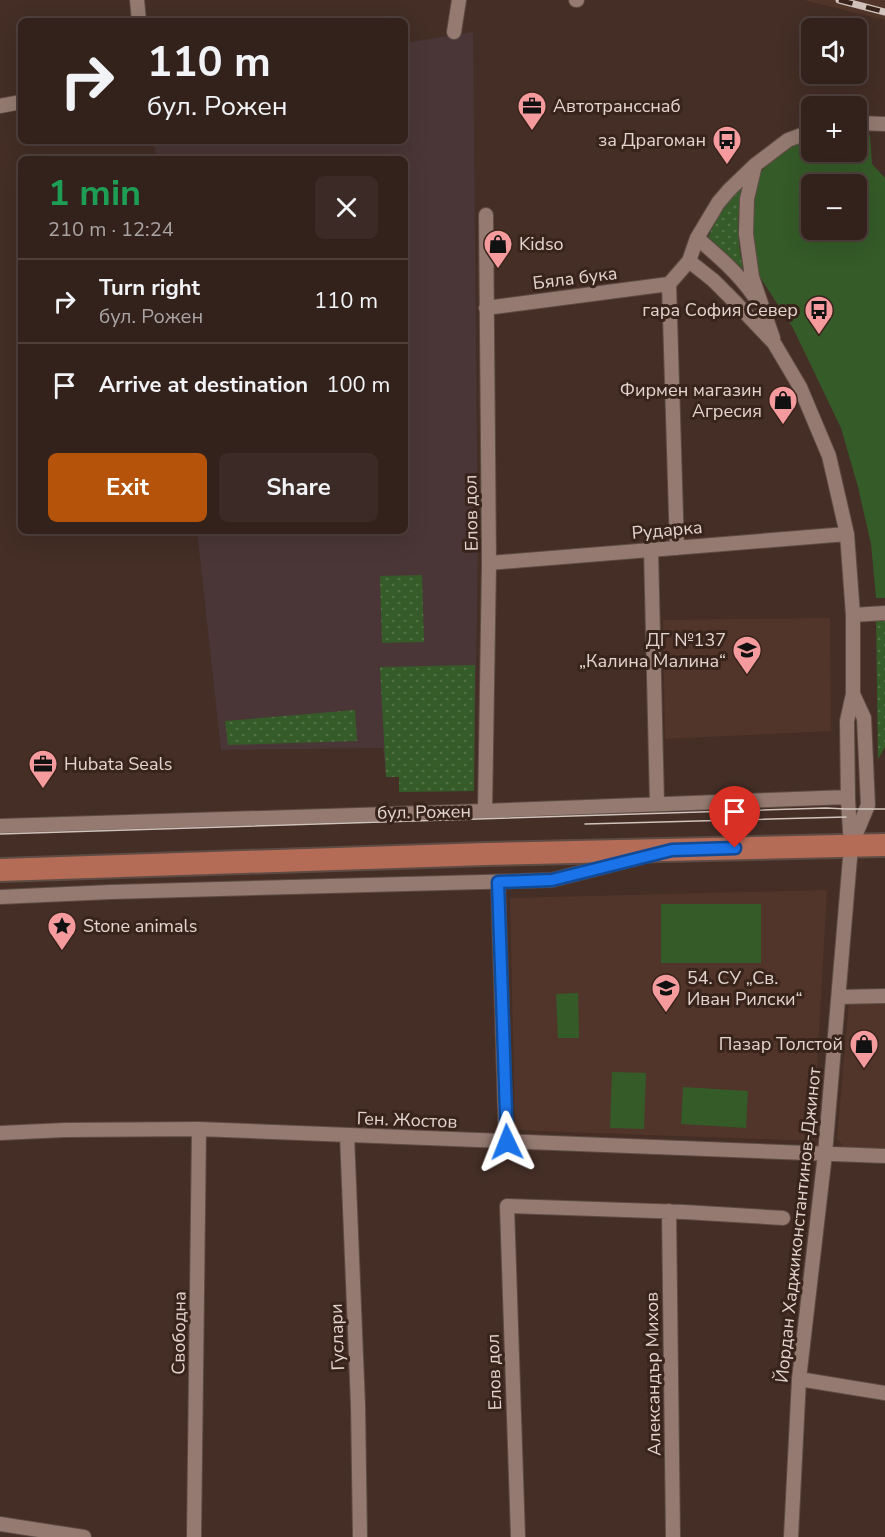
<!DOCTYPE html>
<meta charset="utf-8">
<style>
:root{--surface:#33221c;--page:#3b2a25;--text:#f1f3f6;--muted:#a9a4a3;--line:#4e3f3b;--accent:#b45309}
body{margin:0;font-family:"Nunito Sans",sans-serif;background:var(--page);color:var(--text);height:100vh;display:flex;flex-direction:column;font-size:22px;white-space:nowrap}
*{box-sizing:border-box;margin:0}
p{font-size:20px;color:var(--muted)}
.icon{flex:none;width:33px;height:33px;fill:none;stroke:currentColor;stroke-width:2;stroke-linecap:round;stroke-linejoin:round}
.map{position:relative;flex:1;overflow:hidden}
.drawer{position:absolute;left:18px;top:156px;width:390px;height:378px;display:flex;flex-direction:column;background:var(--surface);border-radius:9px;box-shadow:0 6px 24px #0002,0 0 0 2px var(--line)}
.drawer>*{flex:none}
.hud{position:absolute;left:18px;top:18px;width:390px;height:126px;border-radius:9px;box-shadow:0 6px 24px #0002,0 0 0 2px var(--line);background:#33221c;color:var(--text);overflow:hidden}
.tools{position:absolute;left:801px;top:18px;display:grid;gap:12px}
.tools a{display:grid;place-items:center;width:66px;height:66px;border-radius:9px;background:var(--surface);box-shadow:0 6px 24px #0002,0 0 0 2px var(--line);font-size:30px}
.pin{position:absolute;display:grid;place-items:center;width:51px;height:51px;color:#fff;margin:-62px -26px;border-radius:50% 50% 50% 0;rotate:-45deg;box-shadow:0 0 6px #0007}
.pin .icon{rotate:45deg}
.me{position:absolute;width:66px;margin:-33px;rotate:358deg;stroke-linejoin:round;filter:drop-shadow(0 0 4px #0008)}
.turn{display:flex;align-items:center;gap:21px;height:126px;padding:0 30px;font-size:27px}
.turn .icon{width:78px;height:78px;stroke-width:2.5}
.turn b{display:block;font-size:42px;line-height:51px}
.round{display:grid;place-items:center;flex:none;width:63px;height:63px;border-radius:9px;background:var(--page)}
.head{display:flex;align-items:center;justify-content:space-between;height:102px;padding:0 30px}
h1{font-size:36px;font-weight:700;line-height:45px;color:#1e9e55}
.button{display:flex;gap:12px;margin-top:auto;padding:12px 30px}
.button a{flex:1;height:69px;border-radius:9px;background:var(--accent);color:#fff;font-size:24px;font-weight:700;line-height:69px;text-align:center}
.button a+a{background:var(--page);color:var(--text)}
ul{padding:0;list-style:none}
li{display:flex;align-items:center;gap:18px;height:84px;padding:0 30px;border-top:2px solid var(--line)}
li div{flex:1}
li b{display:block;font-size:22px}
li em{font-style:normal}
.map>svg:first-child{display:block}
.built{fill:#51352a}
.industrial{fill:#4a3636}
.grass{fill:url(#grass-dots)}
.park{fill:#355b28;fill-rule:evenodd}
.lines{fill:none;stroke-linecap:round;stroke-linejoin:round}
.street-casing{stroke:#5e4b44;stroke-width:16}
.primary-casing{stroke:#5e4b44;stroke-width:26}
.street{stroke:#947a71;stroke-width:14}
.primary{stroke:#b46c57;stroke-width:22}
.tram{stroke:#d1c3bc;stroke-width:1.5}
.rail-casing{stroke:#d1c3bc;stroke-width:7}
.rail{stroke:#39241c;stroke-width:4.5;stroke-dasharray:14;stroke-linecap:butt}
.route-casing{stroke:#114b97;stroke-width:15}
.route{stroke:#1a73e8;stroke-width:10}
.labels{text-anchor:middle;stroke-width:6;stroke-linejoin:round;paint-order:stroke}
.poi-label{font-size:18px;fill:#e2d4ce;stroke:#39241c;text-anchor:start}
.street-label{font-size:18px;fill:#e2d4ce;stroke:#39241c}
</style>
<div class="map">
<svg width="885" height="1537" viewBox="0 0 885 1537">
<defs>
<pattern id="grass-dots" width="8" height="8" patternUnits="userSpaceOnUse" patternTransform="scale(1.5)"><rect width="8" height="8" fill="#355b28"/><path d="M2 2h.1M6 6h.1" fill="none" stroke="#527246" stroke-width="1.8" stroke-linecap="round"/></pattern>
</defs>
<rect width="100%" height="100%" fill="#442e26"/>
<path class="built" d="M803 0H885V20Z
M830 618 831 731 665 739 663 620Z
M827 890 813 1141 515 1130 510 898Z
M885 1001V1148L845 1149 837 1138 849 1002Z"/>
<path class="industrial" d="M473 32 478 549 474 791 399 792V777H386L383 748 221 750 197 531H405V159H156L154 141H405V43Z"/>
<path class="grass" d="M743 186 738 219 739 245 743 270 708 237 723 206Z
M422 575 424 642 382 643 380 576Z
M876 618H885V747L878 759Z
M475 665 474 791 399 792V777H386L380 667Z
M355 710 357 741 228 745 225 721Z"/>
<path class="park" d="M857 130 870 135 872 164 885 178V598H876L871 544 858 487 841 428 793 328 756 271 751 238 752 203 758 175 771 161 789 147 811 137 812 152H856ZM812 184H856V230H812Z
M661 904H761V963H661Z
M578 993 579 1038H558L556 994Z
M612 1072 646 1073 644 1129 610 1128Z
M683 1087 748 1091 746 1128 681 1124Z"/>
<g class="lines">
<g class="street-casing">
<path id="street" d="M137 0 139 21
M576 0H577
M454 32 459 0
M0 106 21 102
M856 123 885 124
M755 165 747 199 746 234 752 277 773 338
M697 238C718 256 738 273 754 296
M689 261 713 280 736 303 774 343 800 387 829 456 847 534 853 615V694L847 721 848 800 851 846 825 1154 799 1379 791 1537
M486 308 669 284
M677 548 669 284 689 261 697 238 718 203 729 190 755 165 788 140 812 131
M651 550 657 804
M489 563 847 534
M853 615 885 613
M485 811 489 563 486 215
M0 826 485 811 848 797
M853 841 868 805 864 718 853 694
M498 882 506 1142
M0 897 111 892 552 880 638 858
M839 997 885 996
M0 1133 65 1130 199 1129 885 1156
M347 1135 358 1405 360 1537
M669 1211 673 1537
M799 1379 885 1393
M0 1524 84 1537
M194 1537 199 1129
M518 1537 507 1206 684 1212 783 1218"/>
</g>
<g class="primary-casing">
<path id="primary" d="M0 870 486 854 885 845"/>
</g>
<use href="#street" class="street"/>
<use href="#primary" class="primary"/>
<path class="tram" d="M585 824 846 817
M0 834 826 808 846 809H885"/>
<g class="rail-casing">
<path id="rail" d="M839 0 885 12"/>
</g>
<use href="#rail" class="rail"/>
</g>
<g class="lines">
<g class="route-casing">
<path id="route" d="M507 1142 498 882 552 880 672 850 735 848"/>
</g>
<use href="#route" class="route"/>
</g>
<defs>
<g id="office-pin" transform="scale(1.5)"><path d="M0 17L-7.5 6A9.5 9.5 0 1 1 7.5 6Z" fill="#f59b9e" stroke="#39241c"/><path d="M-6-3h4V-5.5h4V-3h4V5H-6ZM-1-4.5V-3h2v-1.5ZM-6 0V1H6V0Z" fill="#111"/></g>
<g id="bus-pin" transform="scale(1.5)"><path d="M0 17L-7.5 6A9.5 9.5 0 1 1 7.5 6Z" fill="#f59b9e" stroke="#39241c"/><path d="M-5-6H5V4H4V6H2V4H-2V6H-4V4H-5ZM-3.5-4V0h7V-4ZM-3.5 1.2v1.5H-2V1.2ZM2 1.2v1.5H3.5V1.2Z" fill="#111"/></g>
<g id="shop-pin" transform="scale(1.5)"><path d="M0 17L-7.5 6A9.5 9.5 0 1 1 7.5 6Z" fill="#f59b9e" stroke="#39241c"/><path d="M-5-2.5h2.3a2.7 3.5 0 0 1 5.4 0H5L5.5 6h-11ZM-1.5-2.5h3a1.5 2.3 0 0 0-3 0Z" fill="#111"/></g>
<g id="school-pin" transform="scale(1.5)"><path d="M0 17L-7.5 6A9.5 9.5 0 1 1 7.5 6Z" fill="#f59b9e" stroke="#39241c"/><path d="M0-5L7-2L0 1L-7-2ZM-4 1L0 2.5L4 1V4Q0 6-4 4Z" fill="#111"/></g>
<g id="sight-pin" transform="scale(1.5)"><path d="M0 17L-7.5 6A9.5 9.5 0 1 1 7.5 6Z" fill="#f59b9e" stroke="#39241c"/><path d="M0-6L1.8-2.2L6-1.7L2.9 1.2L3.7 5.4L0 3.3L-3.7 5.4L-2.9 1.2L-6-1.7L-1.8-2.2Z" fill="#111"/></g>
</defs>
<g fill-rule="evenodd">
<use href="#office-pin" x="532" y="106"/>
<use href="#bus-pin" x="727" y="140"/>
<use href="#shop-pin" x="498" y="244"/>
<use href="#bus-pin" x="819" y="310"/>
<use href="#shop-pin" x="783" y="400"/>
<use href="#school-pin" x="747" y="650"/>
<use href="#office-pin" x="43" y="764"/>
<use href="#sight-pin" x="62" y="926"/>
<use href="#school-pin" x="666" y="988"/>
<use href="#shop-pin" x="864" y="1044"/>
</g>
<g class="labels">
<g class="poi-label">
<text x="553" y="112">Автотрансснаб</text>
<text x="706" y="146" text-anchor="end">за Драгоман</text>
<text x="519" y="250">Kidso</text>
<text x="798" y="316" text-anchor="end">гара София Север</text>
<text x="762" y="396" text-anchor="end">Фирмен магазин<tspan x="762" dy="21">Агресия</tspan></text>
<text x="726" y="646" text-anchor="end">ДГ №137<tspan x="726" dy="21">„Калина Малина“</tspan></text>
<text x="64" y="770">Hubata Seals</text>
<text x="83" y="932">Stone animals</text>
<text x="687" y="984">54. СУ „Св.<tspan x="687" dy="21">Иван Рилски“</tspan></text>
<text x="843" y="1050" text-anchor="end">Пазар Толстой</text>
</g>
<g class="street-label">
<text transform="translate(575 278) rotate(-7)" y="6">Бяла бука</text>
<text transform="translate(471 513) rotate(-91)" y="6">Елов дол</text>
<text transform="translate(667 530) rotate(-5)" y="6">Рударка</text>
<text transform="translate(424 812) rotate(-1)" y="6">бул. Рожен</text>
<text transform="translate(407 1120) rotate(2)" y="6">Ген. Жостов</text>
<text transform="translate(798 1225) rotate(-84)" y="6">Йордан Хаджиконстантинов-Джинот</text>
<text transform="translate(179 1333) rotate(-89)" y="6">Свободна</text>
<text transform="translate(337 1337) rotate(-92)" y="6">Гуслари</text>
<text transform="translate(494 1372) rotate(-92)" y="6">Елов дол</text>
<text transform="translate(653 1374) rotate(-91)" y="6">Александър Михов</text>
</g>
</g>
</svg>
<div class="tools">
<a><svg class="icon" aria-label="sound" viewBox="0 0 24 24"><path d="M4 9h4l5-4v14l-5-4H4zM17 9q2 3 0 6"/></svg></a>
<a>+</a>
<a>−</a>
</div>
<div class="pin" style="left:735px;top:848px;background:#d93025"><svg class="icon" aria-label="arrive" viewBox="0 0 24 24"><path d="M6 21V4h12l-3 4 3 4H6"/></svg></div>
<svg class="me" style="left:507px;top:1142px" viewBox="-20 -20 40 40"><path d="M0-17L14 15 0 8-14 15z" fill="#1a73e8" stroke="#fff" stroke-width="4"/></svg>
<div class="hud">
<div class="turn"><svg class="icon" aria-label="right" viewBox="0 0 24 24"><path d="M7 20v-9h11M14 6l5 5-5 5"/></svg><div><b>110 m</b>бул. Рожен</div></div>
</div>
<section class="drawer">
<div class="head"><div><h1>1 min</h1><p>210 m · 12:24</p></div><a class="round"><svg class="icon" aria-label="close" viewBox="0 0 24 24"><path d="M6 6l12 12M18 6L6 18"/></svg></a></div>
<ul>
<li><svg class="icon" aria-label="right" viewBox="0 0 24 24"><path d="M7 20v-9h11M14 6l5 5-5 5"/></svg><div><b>Turn right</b><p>бул. Рожен</p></div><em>110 m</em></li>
<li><svg class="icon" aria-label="arrive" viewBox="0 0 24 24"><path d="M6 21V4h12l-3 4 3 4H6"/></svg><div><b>Arrive at destination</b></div><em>100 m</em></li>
</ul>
<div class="button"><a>Exit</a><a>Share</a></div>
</section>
</div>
